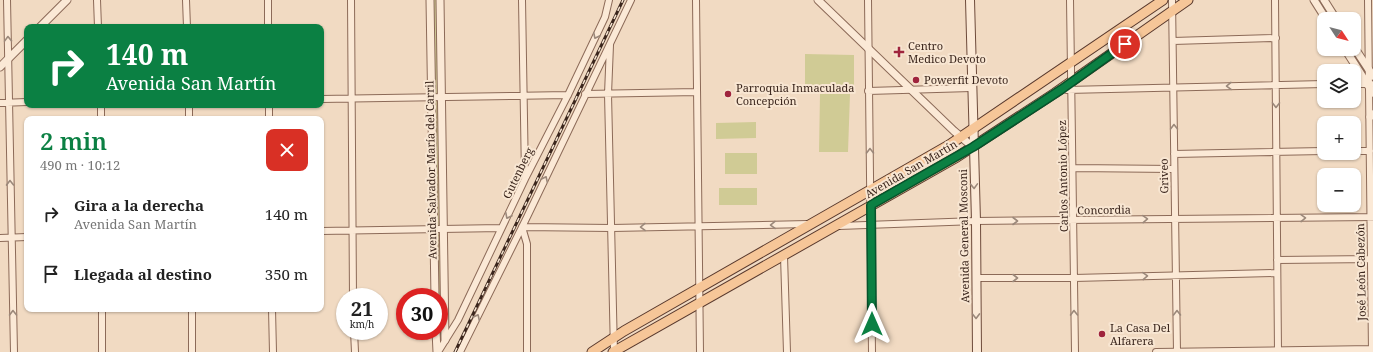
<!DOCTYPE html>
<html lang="es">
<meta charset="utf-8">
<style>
:root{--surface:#fff;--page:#f2f2f2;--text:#222;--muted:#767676;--accent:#0b8043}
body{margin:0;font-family:"Noto Serif",serif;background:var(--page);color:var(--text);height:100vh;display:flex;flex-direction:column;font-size:15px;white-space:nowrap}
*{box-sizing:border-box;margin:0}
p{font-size:13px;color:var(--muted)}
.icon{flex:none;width:22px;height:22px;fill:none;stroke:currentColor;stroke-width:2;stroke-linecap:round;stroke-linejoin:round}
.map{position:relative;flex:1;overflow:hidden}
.sheet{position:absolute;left:24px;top:116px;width:300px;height:196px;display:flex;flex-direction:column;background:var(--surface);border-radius:8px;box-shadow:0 1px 3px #0004}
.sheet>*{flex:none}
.guide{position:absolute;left:24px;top:24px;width:300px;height:84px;border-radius:8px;box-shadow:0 1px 3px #0004;background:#0b8043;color:#fff;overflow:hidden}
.needle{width:26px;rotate:126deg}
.buttons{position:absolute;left:1317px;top:12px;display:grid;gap:8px}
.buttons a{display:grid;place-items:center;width:44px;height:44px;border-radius:8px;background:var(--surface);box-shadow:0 1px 3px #0004;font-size:20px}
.speed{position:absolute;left:336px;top:288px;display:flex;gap:8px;font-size:20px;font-weight:700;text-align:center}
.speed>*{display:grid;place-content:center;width:52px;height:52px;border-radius:50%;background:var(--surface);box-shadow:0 1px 3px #0004;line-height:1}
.speed small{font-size:10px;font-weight:400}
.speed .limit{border:6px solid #d22;background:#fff;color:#111}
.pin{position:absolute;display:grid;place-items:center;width:34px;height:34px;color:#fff;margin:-17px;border:2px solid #fff;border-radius:50%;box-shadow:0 1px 4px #0007}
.me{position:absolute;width:44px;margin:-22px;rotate:0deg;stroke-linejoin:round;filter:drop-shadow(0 0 3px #0008)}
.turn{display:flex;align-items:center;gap:14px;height:84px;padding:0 16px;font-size:18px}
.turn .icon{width:52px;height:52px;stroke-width:2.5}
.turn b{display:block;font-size:28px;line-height:34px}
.round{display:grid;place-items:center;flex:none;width:42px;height:42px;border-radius:8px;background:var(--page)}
.overview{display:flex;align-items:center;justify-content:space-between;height:68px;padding:0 16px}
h1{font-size:24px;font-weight:600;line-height:30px;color:var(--accent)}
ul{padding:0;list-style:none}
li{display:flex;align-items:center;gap:12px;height:60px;padding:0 16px}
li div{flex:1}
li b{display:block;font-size:15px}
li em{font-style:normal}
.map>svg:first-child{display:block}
.green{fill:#d0cb95}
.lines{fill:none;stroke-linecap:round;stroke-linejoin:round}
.minor-casing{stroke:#8c6a58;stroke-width:8}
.tertiary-casing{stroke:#8c6a58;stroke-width:9}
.secondary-casing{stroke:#6e4b3b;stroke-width:10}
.primary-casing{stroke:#59392d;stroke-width:11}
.minor{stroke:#fbe9d6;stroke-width:6}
.tertiary{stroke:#fbe9d6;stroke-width:7}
.secondary{stroke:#fbe9d6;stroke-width:8}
.primary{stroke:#f6c698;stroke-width:9}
.rail-casing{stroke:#3b261d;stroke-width:3}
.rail{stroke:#f8e6d2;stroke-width:1.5;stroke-dasharray:4.5;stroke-linecap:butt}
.oneway{stroke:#9b887a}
.route-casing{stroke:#07532c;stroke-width:10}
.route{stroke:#0b8043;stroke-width:7}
.poi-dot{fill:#9f243d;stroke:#f8e6d2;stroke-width:1.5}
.labels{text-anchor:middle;stroke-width:4;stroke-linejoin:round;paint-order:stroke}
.poi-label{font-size:11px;fill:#3b261d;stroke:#f8e6d2;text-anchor:start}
.street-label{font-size:11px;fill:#3b261d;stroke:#f8e6d2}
</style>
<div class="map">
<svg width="1373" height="352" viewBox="0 0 1373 352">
<rect width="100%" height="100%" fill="#f1dac2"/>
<path class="green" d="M430 0H440L444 317H439V297H435Z
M805 54 854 55V85H805Z
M820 94H850L848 152H819Z
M756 122V138L716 139V123Z
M725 153H757V174H725Z
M719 188H757V205H719Z"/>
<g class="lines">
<g class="minor-casing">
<path id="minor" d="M7 0 14 352
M97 0 98 27
M186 0 187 27
M268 0V27
M351 0 353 297
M522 0 525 177
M696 0 700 352
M868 0 872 352
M1070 0 1075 352
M1172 0 1177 352
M1275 0 1278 352
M1368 0 1372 352
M1173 41 1276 38
M610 45 608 94 614 352
M1354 84H1371
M1067 90 1324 84
M868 91 971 88
M585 94 697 92
M321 99 568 95
M0 103 27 102
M101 105V119
M189 105V119
M269 105V119
M1354 151H1370
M1174 154 1324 151
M1073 168 1174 169
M839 226 976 221 1373 217
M522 227 612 228 808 224
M522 227 527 244V352
M321 231 501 228
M0 238 27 237
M784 256 787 352
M1277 260 1373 259
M976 278H1074L1277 273
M102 309V352
M192 309V352
M272 309 273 352
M354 331 355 352
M438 352 458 320 525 179 568 95 605 17 609 0
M460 352 527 217 631 0
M1156 352 1373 349"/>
</g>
<g class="tertiary-casing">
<path id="tertiary" d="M430 0 435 297
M440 0 445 340
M818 0 954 131 973 147
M1314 0 1326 19
M1324 0 1336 19
M40 27 67 0
M1354 47 1373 76
M1345 49 1373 93
M0 67 27 40
M1370 117 1373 114
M436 331 437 352"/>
</g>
<g class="secondary-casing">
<path id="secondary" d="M970 0 976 221 977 352"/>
</g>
<g class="primary-casing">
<path id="primary" d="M592 352 624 331 949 145 1163 0
M613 352 957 157 1055 93 1188 0"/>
</g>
<use href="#minor" class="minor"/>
<use href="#tertiary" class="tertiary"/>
<use href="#secondary" class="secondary"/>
<use href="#primary" class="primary"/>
<g class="rail-casing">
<path id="rail" d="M455 352 623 0"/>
</g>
<use href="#rail" class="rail"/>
</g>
<defs><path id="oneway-chevron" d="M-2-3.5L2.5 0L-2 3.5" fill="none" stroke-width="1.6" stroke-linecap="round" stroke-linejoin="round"/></defs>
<g class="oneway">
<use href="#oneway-chevron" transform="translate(596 36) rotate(116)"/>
<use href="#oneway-chevron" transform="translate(8 39) rotate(-92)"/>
<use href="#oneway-chevron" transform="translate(1229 86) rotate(179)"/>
<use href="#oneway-chevron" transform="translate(1276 105) rotate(90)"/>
<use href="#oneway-chevron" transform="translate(1174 127) rotate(-91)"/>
<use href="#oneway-chevron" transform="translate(870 151) rotate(-91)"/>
<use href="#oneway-chevron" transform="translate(545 179) rotate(-65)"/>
<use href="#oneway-chevron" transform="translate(10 183) rotate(-91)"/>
<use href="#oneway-chevron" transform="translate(974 186) rotate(88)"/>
<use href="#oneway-chevron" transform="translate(508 216) rotate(117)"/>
<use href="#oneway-chevron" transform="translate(1303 218) rotate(-1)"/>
<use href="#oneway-chevron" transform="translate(1145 219) rotate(-2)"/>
<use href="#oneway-chevron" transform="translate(1015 221)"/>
<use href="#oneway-chevron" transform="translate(773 225) rotate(179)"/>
<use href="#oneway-chevron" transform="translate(643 227) rotate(179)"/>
<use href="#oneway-chevron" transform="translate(1145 276) rotate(-2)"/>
<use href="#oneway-chevron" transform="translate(1015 278)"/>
<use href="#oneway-chevron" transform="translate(13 313) rotate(-91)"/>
<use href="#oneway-chevron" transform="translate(1074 313) rotate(-91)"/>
<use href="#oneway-chevron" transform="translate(1177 313) rotate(-90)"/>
<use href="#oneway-chevron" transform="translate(976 316) rotate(89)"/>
<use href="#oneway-chevron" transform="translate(477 317) rotate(-64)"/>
</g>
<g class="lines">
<g class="route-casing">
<path id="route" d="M872 324 871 205 973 147 1062 89 1125 44"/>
</g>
<use href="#route" class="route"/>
</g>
<g class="poi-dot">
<path d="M897 46h4v4h4v4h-4v4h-4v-4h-4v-4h4z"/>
<circle cx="916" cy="80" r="4"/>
<circle cx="728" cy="94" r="4"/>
<circle cx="1102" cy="334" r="4"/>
</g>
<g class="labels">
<g class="poi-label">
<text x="908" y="50">Centro<tspan x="908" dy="13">Medico Devoto</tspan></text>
<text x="924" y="84">Powerfit Devoto</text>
<text x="736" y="92">Parroquia Inmaculada<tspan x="736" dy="13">Concepción</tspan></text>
<text x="1110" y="332">La Casa Del<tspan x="1110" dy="13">Alfarera</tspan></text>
</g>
<g class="street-label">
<text transform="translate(911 169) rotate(-30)" y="4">Avenida San Martín</text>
<text transform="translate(431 170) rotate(-91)" y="4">Avenida Salvador María del Carril</text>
<text transform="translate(518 173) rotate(-64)" y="4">Gutenberg</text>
<text transform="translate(1063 176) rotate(-91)" y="4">Carlos Antonio López</text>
<text transform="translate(1164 176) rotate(-91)" y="4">Griveo</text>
<text transform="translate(1104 210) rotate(-1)" y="4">Concordia</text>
<text transform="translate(964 236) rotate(-91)" y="4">Avenida General Mosconi</text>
<text transform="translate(1361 272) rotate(-91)" y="4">José León Cabezón</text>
</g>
</g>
</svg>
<div class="buttons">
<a><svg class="needle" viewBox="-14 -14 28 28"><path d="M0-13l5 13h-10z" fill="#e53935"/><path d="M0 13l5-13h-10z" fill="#767676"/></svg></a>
<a><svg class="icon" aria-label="layers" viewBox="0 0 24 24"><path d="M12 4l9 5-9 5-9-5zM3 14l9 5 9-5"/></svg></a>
<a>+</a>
<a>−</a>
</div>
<div class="speed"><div>21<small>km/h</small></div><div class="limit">30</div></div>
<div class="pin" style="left:1125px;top:44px;background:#d93025"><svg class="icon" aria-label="arrive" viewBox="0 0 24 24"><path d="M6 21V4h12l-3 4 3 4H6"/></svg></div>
<svg class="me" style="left:872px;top:324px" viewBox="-20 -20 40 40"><path d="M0-17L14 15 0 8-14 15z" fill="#0b8043" stroke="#fff" stroke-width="4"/></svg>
<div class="guide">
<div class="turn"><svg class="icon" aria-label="right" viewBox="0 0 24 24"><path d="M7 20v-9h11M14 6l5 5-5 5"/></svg><div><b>140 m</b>Avenida San Martín</div></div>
</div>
<section class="sheet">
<div class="overview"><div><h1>2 min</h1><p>490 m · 10:12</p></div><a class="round" style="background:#d93025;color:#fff"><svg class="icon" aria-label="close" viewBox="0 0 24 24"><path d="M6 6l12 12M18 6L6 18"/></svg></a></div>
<ul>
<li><svg class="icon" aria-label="right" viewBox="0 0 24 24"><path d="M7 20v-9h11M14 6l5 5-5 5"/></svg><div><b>Gira a la derecha</b><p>Avenida San Martín</p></div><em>140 m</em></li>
<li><svg class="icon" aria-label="arrive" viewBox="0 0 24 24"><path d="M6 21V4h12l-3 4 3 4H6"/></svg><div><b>Llegada al destino</b></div><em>350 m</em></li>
</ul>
</section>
</div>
